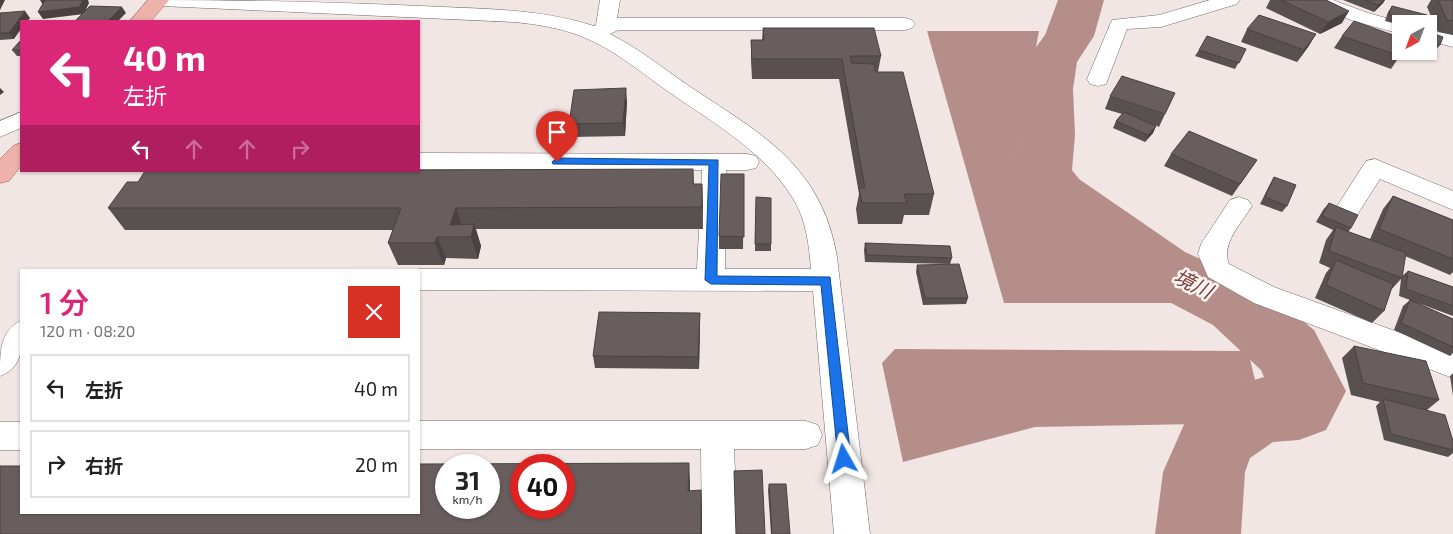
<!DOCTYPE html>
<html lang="ja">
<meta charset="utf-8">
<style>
:root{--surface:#fff;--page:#f2f2f2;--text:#222;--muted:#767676;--line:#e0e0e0;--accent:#db2777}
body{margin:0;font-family:"Exo 2","Noto Sans JP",sans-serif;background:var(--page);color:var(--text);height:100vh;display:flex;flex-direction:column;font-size:19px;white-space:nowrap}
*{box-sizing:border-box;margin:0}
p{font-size:16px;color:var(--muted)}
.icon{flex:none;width:28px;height:28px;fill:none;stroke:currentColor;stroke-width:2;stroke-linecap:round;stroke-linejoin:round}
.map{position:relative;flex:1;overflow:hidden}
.sheet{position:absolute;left:20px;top:269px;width:400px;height:245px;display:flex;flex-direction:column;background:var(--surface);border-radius:0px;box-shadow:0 1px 4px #0004}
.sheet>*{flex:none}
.hud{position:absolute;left:20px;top:20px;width:400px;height:152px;border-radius:0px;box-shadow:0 1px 4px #0004;background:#db2777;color:#fff;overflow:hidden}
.needle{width:32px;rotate:221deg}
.controls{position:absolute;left:1392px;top:15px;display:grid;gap:10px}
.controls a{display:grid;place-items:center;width:45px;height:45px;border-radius:0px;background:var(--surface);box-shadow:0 1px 4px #0004;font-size:25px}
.speed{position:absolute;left:435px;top:454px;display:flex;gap:10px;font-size:25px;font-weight:700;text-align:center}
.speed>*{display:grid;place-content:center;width:65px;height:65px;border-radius:50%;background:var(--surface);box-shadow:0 1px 4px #0004;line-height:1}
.speed small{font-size:12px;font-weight:400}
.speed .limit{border:8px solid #d22;background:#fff;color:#111}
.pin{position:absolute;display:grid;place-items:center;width:42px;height:42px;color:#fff;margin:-51px -21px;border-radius:50% 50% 50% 0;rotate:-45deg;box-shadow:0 0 5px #0007}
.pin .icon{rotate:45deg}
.me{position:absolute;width:55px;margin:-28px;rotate:354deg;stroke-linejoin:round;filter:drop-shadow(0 0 4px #0008)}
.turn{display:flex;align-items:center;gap:18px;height:105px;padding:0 20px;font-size:22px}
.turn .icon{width:65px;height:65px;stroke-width:2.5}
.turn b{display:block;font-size:35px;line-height:42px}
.lanes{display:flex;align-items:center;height:48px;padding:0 20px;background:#0003;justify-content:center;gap:25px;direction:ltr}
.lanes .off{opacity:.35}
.round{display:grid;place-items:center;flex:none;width:52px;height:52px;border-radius:0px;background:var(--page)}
.headline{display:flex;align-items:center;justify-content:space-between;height:85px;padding:0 20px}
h1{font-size:30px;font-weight:600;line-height:38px;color:var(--accent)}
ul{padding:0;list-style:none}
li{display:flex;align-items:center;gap:15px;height:68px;margin:0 10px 8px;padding:0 10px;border:2px solid var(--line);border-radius:0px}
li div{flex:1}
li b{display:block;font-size:19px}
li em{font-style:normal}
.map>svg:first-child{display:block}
.water{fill:#b68e89}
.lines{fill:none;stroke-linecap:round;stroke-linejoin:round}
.river{fill:#b68e89;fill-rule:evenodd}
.minor-casing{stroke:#746968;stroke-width:1}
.major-casing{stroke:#a86660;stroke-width:1}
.minor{fill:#fff;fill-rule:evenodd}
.major{fill:#edb2ac;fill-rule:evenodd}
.wall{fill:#595150}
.shaded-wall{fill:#494241}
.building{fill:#685e5d;stroke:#494241;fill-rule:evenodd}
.route{fill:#1a73e8;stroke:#114b97}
.labels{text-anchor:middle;stroke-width:5;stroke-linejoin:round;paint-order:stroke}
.water-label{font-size:20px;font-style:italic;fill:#773f39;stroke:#fef4f3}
</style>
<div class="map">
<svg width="1453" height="534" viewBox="0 0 1453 534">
<rect width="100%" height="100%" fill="#f2e6e4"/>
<path class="water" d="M927 31H1039L1014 164 1020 182 1034 202 1173 289 1180 303H1004Z
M895 349 1248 351 1255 380 1230 388 1198 424 1035 427 903 462 882 363Z"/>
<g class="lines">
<path class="river" d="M1058 0H1104L1094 36 1077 62 1073 89 1075 135 1072 170 1079 179 1185 252 1261 287 1314 330 1346 391 1326 430 1299 440 1273 442 1250 458 1245 472 1241 534H1155L1163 472 1190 411 1231 387 1264 377 1261 370 1213 325 1139 286 1035 209 1012 171 1019 135V89L1025 62 1045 35Z"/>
<g class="minor-casing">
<path id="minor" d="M151 0C241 0 331 2 421 6 479 9 538 8 594 26L596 25 600 0H620L617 18H905L912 20 915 24 912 28 905 30H618L610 34C638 48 663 68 689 86 761 134 821 164 837 257L870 534H834L813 291 419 290 417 270 419 269H697L702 170 419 169V153L747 154 756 156 759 162 756 168 747 170H726L725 269H811C809 245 806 218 792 197 763 150 710 121 666 90 639 71 613 49 583 37 561 28 537 24 513 22L161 6 154 4Z
M1210 0H1240L1237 4 1161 27 1127 29 1106 84 1098 86 1090 84 1087 79 1112 20 1159 15Z
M1305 0H1333L1368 13 1408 24H1401V34L1354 21 1308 4Z
M1429 29 1453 35V47L1429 41Z
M21 112V128L0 137V121Z
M1375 159 1453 191V210L1380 179 1357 215 1348 218 1339 215 1335 209 1339 203 1366 161Z
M1239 197 1248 200 1252 206C1241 224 1221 243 1229 264L1274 287 1453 352V378L1254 303 1208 277 1198 254 1201 244 1230 200Z
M21 321C22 344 25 367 0 376 0 352 0 330 21 321Z
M419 421H806L818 425 822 435 818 445 806 449H734L738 534H702L701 449H419Z
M0 422H21V450H0Z"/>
</g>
<g class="major-casing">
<path id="major" d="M148 0H169L151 21H130Z
M21 143V166L9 181 0 183V159L13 146Z"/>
</g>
<use href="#minor" class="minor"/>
<use href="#major" class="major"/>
</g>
<path class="wall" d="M1270 0H1326L1342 23 1320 34 1266 8Z
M1343 0H1385L1383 3 1374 12Z
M1431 0H1453V35L1438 32 1427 7Z
M1392 6 1425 24H1401V25L1385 21 1388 12Z
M0 13 30 18 27 21H21L14 39 0 40Z
M763 28 881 56 878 72 934 194 929 215H904L902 224H858L856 209 859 194 839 79H752L751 61V40H762Z
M1247 29 1316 34 1308 47 1297 62 1241 42Z
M1429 32 1440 45 1435 51 1429 49Z
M1342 36 1403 51 1391 69 1334 48Z
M21 40V56H17L12 50Z
M1246 49 1235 69 1195 56 1199 50Z
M1110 96 1165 114 1159 127 1155 125 1156 126 1153 133 1145 142 1113 128 1116 121 1122 114 1105 109Z
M627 101 625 136 572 137 569 124Z
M1171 154 1257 160 1232 196 1164 166Z
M693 169 694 184H702L703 229H476L481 246 478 259 446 258 444 265H398L388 243 393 230H125L108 208Z
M744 174 743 249H719V236Z
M1274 177 1287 206 1282 212 1260 204 1270 184Z
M1393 196 1453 220V272L1450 275 1405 256 1402 276 1408 271 1453 287V316L1415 302 1453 319V353L1450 356 1394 330 1403 306 1410 300 1399 296 1401 279 1391 290 1384 311 1372 323 1315 298 1326 273 1330 268 1319 263 1326 240 1333 230 1316 222 1323 210 1329 203 1351 228 1348 232 1370 239 1383 209Z
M756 197 771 244V251H755Z
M865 243 952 258 950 264 865 262 864 250Z
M917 265 968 298 966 304 923 305 916 272Z
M700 325 699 369 595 368 593 356Z
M1354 346 1439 400 1427 410 1453 441V453L1448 457 1384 440 1376 406 1380 402 1351 395 1342 358Z
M1453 373V396L1450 376Z
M769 484 790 534H771L768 490Z"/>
<path class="shaded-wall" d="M0 0H5L0 10Z
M40 0H62L43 5Z
M83 0H88L89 3 84 14 43 19 38 12Z
M1384 0H1385L1383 3 1374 12 1378 5Z
M122 7 126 13 118 21H108Z
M25 11 30 18 27 21H21V29L14 39 9 33Z
M1349 11 1342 23 1320 34 1328 22Z
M1316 34 1308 47 1297 62 1304 50Z
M0 88 4 92 0 95Z
M626 88 627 101 625 136 623 123Z
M1156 126 1153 133 1145 142 1148 135Z
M702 184 703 205V229L702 207Z
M456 208 463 229 450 225Z
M474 224 481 246 478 259 471 237Z
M437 237 446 258 444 265 435 243Z
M700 313V325L699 369 698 357Z
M689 463 690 482V509L688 491Z
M701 490 702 509V534H701Z"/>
<path class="building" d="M45 0H83L79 7 38 12Z
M1281 0H1326L1349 11 1328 22Z
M1365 0H1384L1378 5Z
M1438 0H1453V21L1447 20Z
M90 6 122 7 108 21H75Z
M1392 6 1427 15 1425 24 1389 14Z
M25 11 9 33H0V13Z
M1259 15 1316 34 1304 50 1247 29Z
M1354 21 1401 38V51H1403L1400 56 1342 36Z
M763 28H874L881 56H850L852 63 874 64 876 72H903L934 194H904L907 203H862L859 188H865L842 59H752L751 40H764Z
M1429 32 1443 37 1440 45 1429 41Z
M1207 36 1246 49 1239 63 1199 50Z
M21 40V50H12Z
M1122 76 1175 93 1165 114 1110 96Z
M626 88 623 123 569 124 574 90Z
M1124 112 1156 126 1148 135 1116 121Z
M1189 131 1257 160 1240 184 1171 154Z
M693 169V184H702V207L456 208 450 225 474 224 471 237H437L435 243H388L401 208H108L127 182H138L145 171H419V170Z
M721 174H744V237L719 236Z
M1274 177 1296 185 1287 206 1265 197Z
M1393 196 1453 220V259L1379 229Z
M756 197 771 198V244H755Z
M1329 203 1358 215 1351 228 1322 216Z
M1336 227 1406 253 1402 278 1329 251Z
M865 243 950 246 952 258 867 255Z
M1336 260 1393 284 1384 311 1326 285Z
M959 264 968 298H925L917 265Z
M1408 271 1453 287V306L1406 289Z
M1410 300 1453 319V347L1401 323Z
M599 312 700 313 698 357 593 356Z
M1354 346 1426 361 1439 400 1363 383Z
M1383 399 1445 415 1453 441V450L1391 434Z
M689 463 688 491 701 490V534H0V466H21V512H419V464ZM446 465H489V508H446ZM521 465H564V508H521Z
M762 470 765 534H736L734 471Z
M769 484H786L790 534H772Z"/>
<path class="route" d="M557 158 718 160 717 276 830 277 851 459 849 464 844 465 840 464 838 459 821 285 711 284 705 280 709 165 553 164 552 162Z"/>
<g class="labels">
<g class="water-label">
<text transform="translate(1193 284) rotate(26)" y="7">境川</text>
</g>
</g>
</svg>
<div class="controls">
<a><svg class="needle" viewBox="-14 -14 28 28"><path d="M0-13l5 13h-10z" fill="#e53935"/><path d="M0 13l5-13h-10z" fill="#767676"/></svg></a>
</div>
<div class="speed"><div>31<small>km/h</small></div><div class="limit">40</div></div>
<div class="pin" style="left:557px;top:162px;background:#d93025"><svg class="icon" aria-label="arrive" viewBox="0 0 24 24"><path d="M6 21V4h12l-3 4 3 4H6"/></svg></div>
<svg class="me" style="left:844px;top:459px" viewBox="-20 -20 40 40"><path d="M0-17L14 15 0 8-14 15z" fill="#1a73e8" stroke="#fff" stroke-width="4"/></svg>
<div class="hud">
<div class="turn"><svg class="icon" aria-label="left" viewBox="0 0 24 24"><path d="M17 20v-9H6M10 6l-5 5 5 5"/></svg><div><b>40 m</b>左折</div></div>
<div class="lanes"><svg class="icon" aria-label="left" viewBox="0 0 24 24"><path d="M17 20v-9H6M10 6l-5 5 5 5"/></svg><svg class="icon off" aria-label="ahead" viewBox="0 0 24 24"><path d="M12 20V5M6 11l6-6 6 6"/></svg><svg class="icon off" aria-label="ahead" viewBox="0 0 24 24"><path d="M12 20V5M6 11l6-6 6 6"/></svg><svg class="icon off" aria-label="right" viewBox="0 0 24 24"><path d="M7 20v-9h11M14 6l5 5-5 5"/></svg></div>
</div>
<section class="sheet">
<div class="headline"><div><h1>1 分</h1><p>120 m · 08:20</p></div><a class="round" style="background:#d93025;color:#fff"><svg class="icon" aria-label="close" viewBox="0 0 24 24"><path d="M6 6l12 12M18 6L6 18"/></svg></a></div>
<ul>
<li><svg class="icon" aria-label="left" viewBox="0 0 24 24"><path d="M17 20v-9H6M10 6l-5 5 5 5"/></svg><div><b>左折</b></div><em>40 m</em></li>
<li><svg class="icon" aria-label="right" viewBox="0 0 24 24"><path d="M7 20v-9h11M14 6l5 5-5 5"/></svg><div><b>右折</b></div><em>20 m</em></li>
</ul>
</section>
</div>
